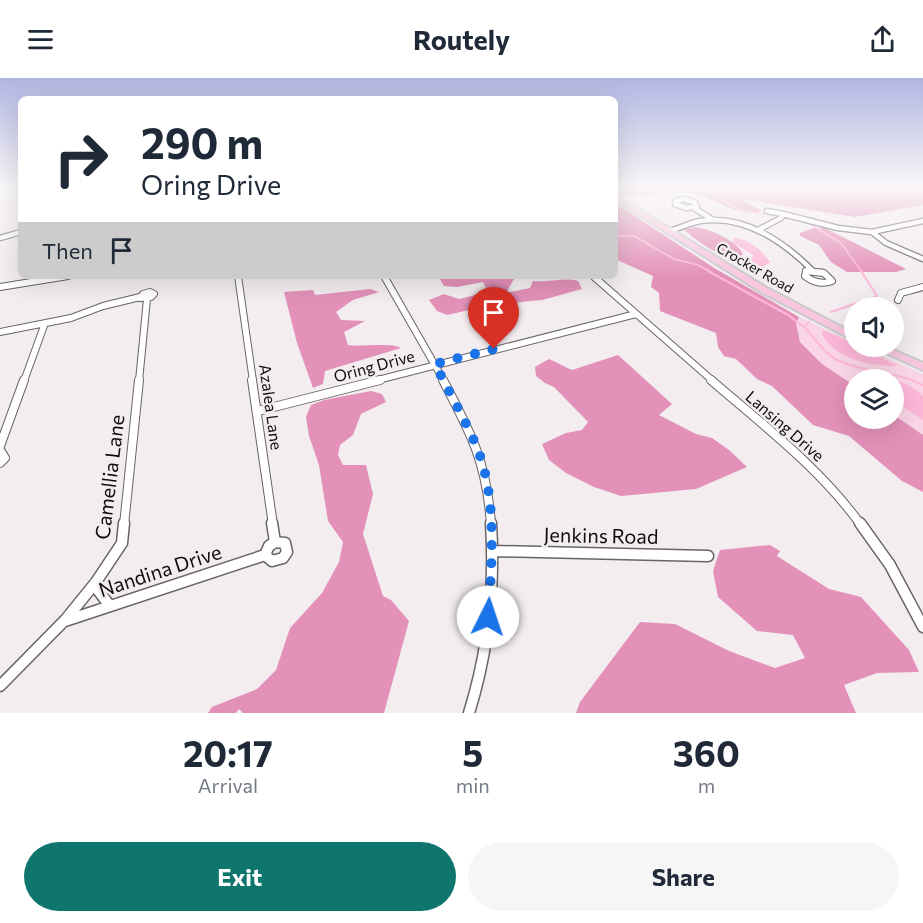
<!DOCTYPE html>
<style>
:root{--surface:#fff;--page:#f6f6f7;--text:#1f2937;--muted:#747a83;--accent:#0f766e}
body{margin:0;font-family:Commissioner,sans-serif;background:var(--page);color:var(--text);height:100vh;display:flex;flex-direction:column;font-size:22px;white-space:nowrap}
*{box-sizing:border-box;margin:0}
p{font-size:20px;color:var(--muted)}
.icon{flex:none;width:33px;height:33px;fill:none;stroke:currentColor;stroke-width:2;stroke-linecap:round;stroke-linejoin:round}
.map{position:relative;height:635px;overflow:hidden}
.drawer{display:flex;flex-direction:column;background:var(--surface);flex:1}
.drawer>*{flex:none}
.hud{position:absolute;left:18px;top:18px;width:600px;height:183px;border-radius:9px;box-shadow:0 6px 24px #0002;background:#fff;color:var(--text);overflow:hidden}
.buttons{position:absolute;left:844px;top:219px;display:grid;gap:12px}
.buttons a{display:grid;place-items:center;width:60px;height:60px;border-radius:50%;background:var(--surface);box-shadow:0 6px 24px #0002;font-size:30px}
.pin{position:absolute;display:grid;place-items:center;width:51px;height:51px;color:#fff;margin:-62px -26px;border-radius:50% 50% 50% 0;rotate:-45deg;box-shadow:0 0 6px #0007}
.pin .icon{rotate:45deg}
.me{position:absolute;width:66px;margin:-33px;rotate:4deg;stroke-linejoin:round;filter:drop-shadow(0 0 4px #0008)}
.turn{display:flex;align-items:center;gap:21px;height:126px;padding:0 24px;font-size:27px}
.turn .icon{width:78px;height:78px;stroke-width:2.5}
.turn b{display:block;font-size:42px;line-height:51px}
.then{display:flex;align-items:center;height:57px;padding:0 24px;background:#0003;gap:12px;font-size:22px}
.eta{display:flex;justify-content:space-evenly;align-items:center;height:102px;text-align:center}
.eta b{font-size:36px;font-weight:700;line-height:42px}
.cta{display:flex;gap:12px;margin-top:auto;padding:12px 24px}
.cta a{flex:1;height:69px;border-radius:36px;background:var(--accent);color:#fff;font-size:24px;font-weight:700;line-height:69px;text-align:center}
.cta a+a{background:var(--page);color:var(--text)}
header{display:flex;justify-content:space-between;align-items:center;height:78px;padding:0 24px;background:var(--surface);font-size:27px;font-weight:700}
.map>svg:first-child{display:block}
.green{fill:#f9d5e5}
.forest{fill:#e391b9}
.water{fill:#fdb8d9}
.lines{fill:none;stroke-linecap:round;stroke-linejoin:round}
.stream-far1{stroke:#fdb8d9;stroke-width:1.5}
.stream{stroke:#fdb8d9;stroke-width:2}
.minor-far3-casing{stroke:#696466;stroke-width:7}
.minor-far2-casing{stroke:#696466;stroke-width:8}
.minor-far1-casing{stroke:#696466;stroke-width:10}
.minor-casing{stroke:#696466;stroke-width:13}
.primary-casing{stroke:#cacaca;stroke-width:4}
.minor-far3{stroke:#fff;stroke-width:4.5}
.minor-far2{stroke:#fff;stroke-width:6}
.minor-far1{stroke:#fff;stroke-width:8}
.minor{stroke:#fff;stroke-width:10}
.primary{fill:#f8c7df;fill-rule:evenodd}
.route{stroke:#1a73e8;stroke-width:10;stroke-dasharray:0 18}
.labels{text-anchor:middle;stroke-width:5;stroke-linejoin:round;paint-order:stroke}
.far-street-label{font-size:14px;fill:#0f0d0e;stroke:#f3edf0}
.street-label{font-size:16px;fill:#0f0d0e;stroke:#f3edf0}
.near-street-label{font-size:20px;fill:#0f0d0e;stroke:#f3edf0}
</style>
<header><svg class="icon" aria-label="menu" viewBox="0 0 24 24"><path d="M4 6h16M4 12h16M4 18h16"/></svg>Routely<svg class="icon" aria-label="share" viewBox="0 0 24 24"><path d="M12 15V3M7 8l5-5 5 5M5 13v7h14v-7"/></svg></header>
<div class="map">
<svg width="923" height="635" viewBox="0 0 923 635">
<rect width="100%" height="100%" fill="#f3edf0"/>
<path class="green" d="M799 239 855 265V268L862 269 923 296V357L894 337V302H855V308L822 286 800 264 796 245Z"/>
<path class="forest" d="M923 110V127L855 139 741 121 762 133C736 140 717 120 692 115 669 110 633 124 615 113V110Z
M615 125 716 191 799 239 796 245 800 264 822 286 855 308V340H894V337L923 357V414L902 403 849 358 813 347 772 308 757 301 736 281 724 278 718 269 716 255 660 233 659 215 651 209 653 198 615 181Z
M695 149C708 150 740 164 743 177 722 183 700 165 684 152Z
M813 150H825L906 191 896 194H847L831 184 819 167 800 158V155Z
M438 198H505L514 201 506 215 530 210 533 203C548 205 564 199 578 203L582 211 542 222 491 227 447 237 437 233 429 222 444 216 459 221 488 214 483 204 457 209 444 208Z
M370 211 379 214 353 222 336 234 341 242 365 243 344 254 348 267C363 269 391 264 401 270L325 293 323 306 313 310 297 265 284 214 313 212 315 217Z
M618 277 672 326 659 337 696 356 712 360 729 372 747 389 696 411 621 418 594 409 566 395 549 382 542 366 566 355 582 352 588 344 554 309 545 305 536 298 535 289 549 281 572 292Z
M371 313 382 316 386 324 361 336 353 357 340 367 338 377 343 387H366L373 416 363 456 383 518 391 522 409 543 384 635H243L239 631 236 635H208L212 629 257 611 276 592 290 550 322 515 339 484 343 464 328 443 319 387 309 358 306 339 311 327 324 322Z
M770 467 780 473 777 478 829 511 861 519 909 572 919 594 877 595 844 607 856 635H576L580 624 640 544 675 546 729 573 775 590 805 580 793 557 757 553 718 519 713 493 720 472Z"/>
<path class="water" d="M733 160C748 160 762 172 770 184 764 190 759 189 751 186L753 177 734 165Z
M823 252 855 266V268L860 269 898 288C870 288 836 282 822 256Z
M859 299C883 300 905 300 923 318V342L894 323V302L863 301Z"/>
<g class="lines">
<path class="stream-far1" d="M726 110 718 117C732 134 755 135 775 137
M805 143 841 165 862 194
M615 158H634L674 181 698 187 711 194"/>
<path class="stream" d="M708 193 788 237 804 249
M831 234 877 218 861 193
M809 244 804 249C815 259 823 275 837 282 864 295 896 293 923 307"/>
<g class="minor-far3-casing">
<path id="minor-far3" d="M684 121 694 124 697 128 687 130 675 126 676 123Z
M694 130 713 142
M767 133 783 136
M758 152 781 140 783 136 838 150 872 154 923 143
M668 153C679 151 689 145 700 143 744 136 783 163 813 193
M872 154 886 165 923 181
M0 160 21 154
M806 194H822"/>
</g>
<g class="minor-far2-casing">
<path id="minor-far2" d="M806 193 824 195 832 203C822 207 813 204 805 198Z
M238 198 253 303
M384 198 444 303
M593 198 713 303
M0 209 68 198
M150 214 154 216 151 219 140 220 143 216Z
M898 222 901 215 923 209
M0 254 71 240 103 228 140 219
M24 303 45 245
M139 303 147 221
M374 303 636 236"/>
</g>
<g class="minor-far1-casing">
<path id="minor-far1" d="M252 302 273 447
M443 302C471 355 487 385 491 447
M711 302C763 347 820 390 861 447
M258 333 380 302
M0 368 24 302
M0 372 5 380 0 385
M124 447 139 302"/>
</g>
<g class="minor-casing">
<path id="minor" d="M272 445 275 464
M860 445 890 487 923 549
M275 464 285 465 287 474 283 480 272 483 265 477 269 468Z
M493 473 708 478
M94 507 110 528
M65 543 265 477
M0 608 66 541 96 504 122 465 124 445
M469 635C488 574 495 509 491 445"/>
</g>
<g class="primary-casing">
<path id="primary" d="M615 117 767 210 855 256V263L761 214 615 122Z
M871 268H884L923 285V292Z"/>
</g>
<use href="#minor-far3" class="minor-far3"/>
<use href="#minor-far2" class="minor-far2"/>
<use href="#minor-far1" class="minor-far1"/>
<use href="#minor" class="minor"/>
<use href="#primary" class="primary"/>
</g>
<linearGradient id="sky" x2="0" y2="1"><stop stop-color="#b0b6e2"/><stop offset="0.55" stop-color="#faf7f8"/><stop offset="1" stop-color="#faf7f8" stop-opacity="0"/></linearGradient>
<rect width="923" height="199" fill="url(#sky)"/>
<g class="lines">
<path class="route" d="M488 539C492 483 498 417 475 365 463 338 448 312 435 286L494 271"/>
</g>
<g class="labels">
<g class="far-street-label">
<text transform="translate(755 190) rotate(30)" y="5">Crocker Road</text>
</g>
<g class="street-label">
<text transform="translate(374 288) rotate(-15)" y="6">Oring Drive</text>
<text transform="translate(271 329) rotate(82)" y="6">Azalea Lane</text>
<text transform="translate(785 348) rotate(41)" y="6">Lansing Drive</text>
</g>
<g class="near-street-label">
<text transform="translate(110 399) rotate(-83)" y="7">Camellia Lane</text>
<text transform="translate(601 458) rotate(1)" y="7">Jenkins Road</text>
<text transform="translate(160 493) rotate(-18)" y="7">Nandina Drive</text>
</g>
</g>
</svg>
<div class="buttons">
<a><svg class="icon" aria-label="sound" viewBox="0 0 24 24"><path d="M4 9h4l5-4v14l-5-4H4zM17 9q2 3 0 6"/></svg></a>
<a><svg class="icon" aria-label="layers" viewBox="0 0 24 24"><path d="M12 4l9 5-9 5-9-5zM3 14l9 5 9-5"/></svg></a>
</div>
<div class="pin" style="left:494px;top:271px;background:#d93025"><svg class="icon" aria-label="arrive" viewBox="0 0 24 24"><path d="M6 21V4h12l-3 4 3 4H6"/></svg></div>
<svg class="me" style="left:488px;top:539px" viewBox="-20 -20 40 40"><circle r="19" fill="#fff"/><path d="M0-13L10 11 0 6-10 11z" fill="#1a73e8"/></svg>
<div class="hud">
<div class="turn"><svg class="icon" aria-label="right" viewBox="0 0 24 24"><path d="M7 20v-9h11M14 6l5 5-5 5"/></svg><div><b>290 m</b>Oring Drive</div></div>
<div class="then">Then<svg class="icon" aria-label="arrive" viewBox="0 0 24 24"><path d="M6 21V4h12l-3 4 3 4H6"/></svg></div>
</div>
</div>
<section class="drawer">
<div class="eta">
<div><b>20:17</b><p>Arrival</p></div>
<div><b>5</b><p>min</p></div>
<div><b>360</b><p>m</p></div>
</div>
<div class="cta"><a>Exit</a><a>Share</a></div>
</section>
